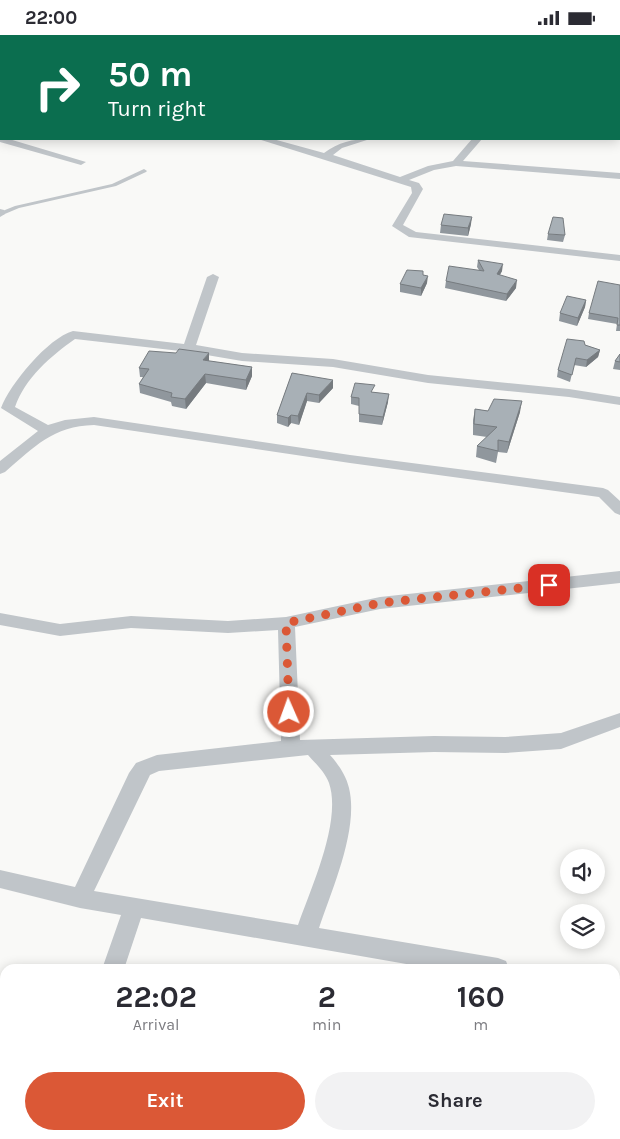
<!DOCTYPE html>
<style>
:root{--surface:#fff;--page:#f2f2f3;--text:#2b2b33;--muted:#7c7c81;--accent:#db5836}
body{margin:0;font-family:Karla,sans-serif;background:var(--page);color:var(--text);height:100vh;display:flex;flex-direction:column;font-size:19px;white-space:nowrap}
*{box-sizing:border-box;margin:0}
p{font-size:16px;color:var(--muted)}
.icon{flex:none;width:28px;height:28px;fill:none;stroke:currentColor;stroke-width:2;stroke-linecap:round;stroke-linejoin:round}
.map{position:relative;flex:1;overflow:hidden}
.side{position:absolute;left:0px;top:929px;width:620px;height:176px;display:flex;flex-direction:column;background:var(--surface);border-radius:15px 15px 0 0;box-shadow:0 2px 12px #0003}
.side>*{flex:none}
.banner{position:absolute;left:0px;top:0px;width:620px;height:105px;box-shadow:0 2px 12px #0003;background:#0b6e4f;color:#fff;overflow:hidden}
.buttons{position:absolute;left:560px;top:814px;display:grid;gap:10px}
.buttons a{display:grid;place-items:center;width:45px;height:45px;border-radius:50%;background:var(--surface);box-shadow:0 2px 12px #0003;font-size:25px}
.pin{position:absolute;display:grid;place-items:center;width:42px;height:42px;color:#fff;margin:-21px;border-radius:10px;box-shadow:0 2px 8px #0006}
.me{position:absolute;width:55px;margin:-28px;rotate:358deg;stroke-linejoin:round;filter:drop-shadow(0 0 4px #0008)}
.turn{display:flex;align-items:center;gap:18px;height:105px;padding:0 25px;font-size:22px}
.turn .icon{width:65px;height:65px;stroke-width:2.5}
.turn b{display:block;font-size:35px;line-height:42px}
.eta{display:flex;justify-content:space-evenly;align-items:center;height:85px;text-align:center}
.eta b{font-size:30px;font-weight:700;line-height:35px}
.primary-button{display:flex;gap:10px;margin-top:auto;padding:10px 25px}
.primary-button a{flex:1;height:58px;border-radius:30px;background:var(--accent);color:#fff;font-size:20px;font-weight:700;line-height:58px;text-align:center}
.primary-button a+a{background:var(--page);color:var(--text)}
.status{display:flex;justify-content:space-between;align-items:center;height:35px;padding:0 25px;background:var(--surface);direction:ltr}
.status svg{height:14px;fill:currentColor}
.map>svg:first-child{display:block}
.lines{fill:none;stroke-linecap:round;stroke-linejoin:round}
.lane{fill:#c0c5c9;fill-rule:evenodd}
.street{fill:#c0c5c9;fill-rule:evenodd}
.wall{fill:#90979d}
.shaded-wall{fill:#767b7f}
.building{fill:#a8b0b6;stroke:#767b7f}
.route{stroke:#db5836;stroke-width:9;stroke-dasharray:0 16.2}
</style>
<div class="status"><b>22:00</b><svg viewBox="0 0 49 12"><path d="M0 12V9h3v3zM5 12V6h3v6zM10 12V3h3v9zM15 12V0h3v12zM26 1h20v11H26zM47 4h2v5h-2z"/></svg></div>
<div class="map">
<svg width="620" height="1104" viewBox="0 0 620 1104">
<rect width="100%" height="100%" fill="#f9f9f7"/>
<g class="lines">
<path class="lane" d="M144 134 147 136 146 137 116 151 19 173 0 181V177L15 171 112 149Z"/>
<path class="street" d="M98 0H108L109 1H99Z
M197 0H210L211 1H198Z
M0 33 1 34V39H0Z
M0 64H1V70H0Z
M0 101 1 104H9L86 127 81 130 0 107Z
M258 104H273L324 118C339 107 352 104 370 104L342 113 333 120 400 142 428 131 453 126 472 104H482L463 126 620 138V144L456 131 434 135 409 145 419 148 423 154 403 190 416 197 620 220V226L409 202 392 191 412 158 411 152Z
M0 174 4 175 5 179 0 182Z
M213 239 219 242 196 310 242 318 333 324 428 340 569 354 620 362V370L569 362 428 348 333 332 242 326 189 317 75 304C51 321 25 343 15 372L48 390 65 385 94 382 350 420 603 453 608 455 620 466V480L615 478 599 462 350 428 94 390C53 391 34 412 5 437L0 439V426L38 396 1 373C10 349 48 303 73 296L184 309 207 242Z
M620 536V548L380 574 295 592 300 705 434 701 505 702 561 698 620 678V692L561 714 505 718 434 717 330 720C338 729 346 740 349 753 359 794 332 854 319 893L498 923 506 926 509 934H435L141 883 124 934H102L121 880 80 873 0 853V835L75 852 129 738 136 728 157 720 281 706 278 595 228 598 131 593 60 601 0 590V578L60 589 131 581 228 586 286 582 380 562ZM308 720C315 728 325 737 329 748 342 786 311 853 298 890L94 856 150 740 159 736Z
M615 942 620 943V965L615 964Z
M45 1100H69V1104H45Z
M449 1100H473L472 1104H448Z"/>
</g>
<path class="wall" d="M247 0H481L477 1H252Z
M471 189 468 201 440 198 441 190Z
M548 199 565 200 563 207 547 205Z
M478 225 502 236 500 240 516 253 506 266 445 253 446 246 479 235 477 232Z
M423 240 427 248 421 261 400 257V249Z
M620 250V296H616L617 289 588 284 589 278Z
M586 265 585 272 577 291 559 286 560 278Z
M585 310 600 315 598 322 586 332 574 330 570 347 557 342 558 335Z
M620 319V335L613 334 615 326Z
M209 326 252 332V341L246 355 206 348 186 374 172 371 171 367 140 358 139 349 143 342H140L139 333Z
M292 338 333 353 319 368 307 366 299 390 291 388 288 392 277 388V380Z
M374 357 388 367 382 390 359 387V371L351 369V362Z
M475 374 488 376 520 377 507 418 498 417 496 428 476 422 477 411 487 402 473 400V385Z"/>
<path class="shaded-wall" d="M274 0H286V1H272Z
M465 0H481L477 1H461Z
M472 182 471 189 468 201V193Z
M503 229 502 236 496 246 497 239Z
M428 241 427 248 421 261V253Z
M517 245 516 253 506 266 507 259Z
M586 265 585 272 577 291 578 283Z
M600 315 598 322 586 332 587 325Z
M209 318V327L203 325Z
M252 332V341L246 355V345Z
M205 339 206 348 186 374 185 364Z
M333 345V353L319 368V360Z
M307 358V366L299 390 298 381Z
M389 359 388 367 382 390 383 382Z
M522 366 520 377 507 418 509 407Z
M291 380V388L288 392V383Z"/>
<path class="building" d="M295 0H319L315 1H300Z
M322 0H465L461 1H325Z
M444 179 472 182 468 193 441 190Z
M553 182 563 183 565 200 548 199Z
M478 225 503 229 497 239 517 245 507 259 446 246 449 231 484 236Z
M407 235 423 236V240L428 241 421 253 400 249Z
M598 246 620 250V290H617L618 283 589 278Z
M567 261 586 265 578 283 560 278Z
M567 304 584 306 585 310 600 315 587 325 576 323 572 340 558 335Z
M179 314 209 318 203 325 252 332 246 345 205 339 185 364 171 362 172 358 139 349 149 334 139 333 149 316 176 318Z
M620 319V327L615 326Z
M292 338 333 345 319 360 307 358 298 381 291 380 288 383 277 380Z
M355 348 375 350 371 357 389 359 383 382 359 379V363L351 362Z
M494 364 522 366 509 407 498 405V416L477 411 497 392 474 389 475 374 488 376Z"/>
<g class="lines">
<path class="route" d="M289 677 286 588 380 568 549 550"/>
</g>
</svg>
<div class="buttons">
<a><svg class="icon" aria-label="sound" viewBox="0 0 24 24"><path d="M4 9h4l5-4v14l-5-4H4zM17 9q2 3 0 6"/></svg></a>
<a><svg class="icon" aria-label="layers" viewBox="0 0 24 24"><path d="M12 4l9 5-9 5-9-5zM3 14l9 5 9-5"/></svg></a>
</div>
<div class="pin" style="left:549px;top:550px;background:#d93025"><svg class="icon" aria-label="arrive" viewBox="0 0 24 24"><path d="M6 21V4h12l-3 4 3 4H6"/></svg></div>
<svg class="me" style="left:289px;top:677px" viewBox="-20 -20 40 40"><circle r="17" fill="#db5836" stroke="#fff" stroke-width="3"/><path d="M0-11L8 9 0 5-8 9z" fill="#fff"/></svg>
<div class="banner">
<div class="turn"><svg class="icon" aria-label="right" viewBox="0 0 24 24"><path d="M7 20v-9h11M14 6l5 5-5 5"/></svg><div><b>50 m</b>Turn right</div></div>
</div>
<section class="side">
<div class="eta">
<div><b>22:02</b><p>Arrival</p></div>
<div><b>2</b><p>min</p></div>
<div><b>160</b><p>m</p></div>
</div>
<div class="primary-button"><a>Exit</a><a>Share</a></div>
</section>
</div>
